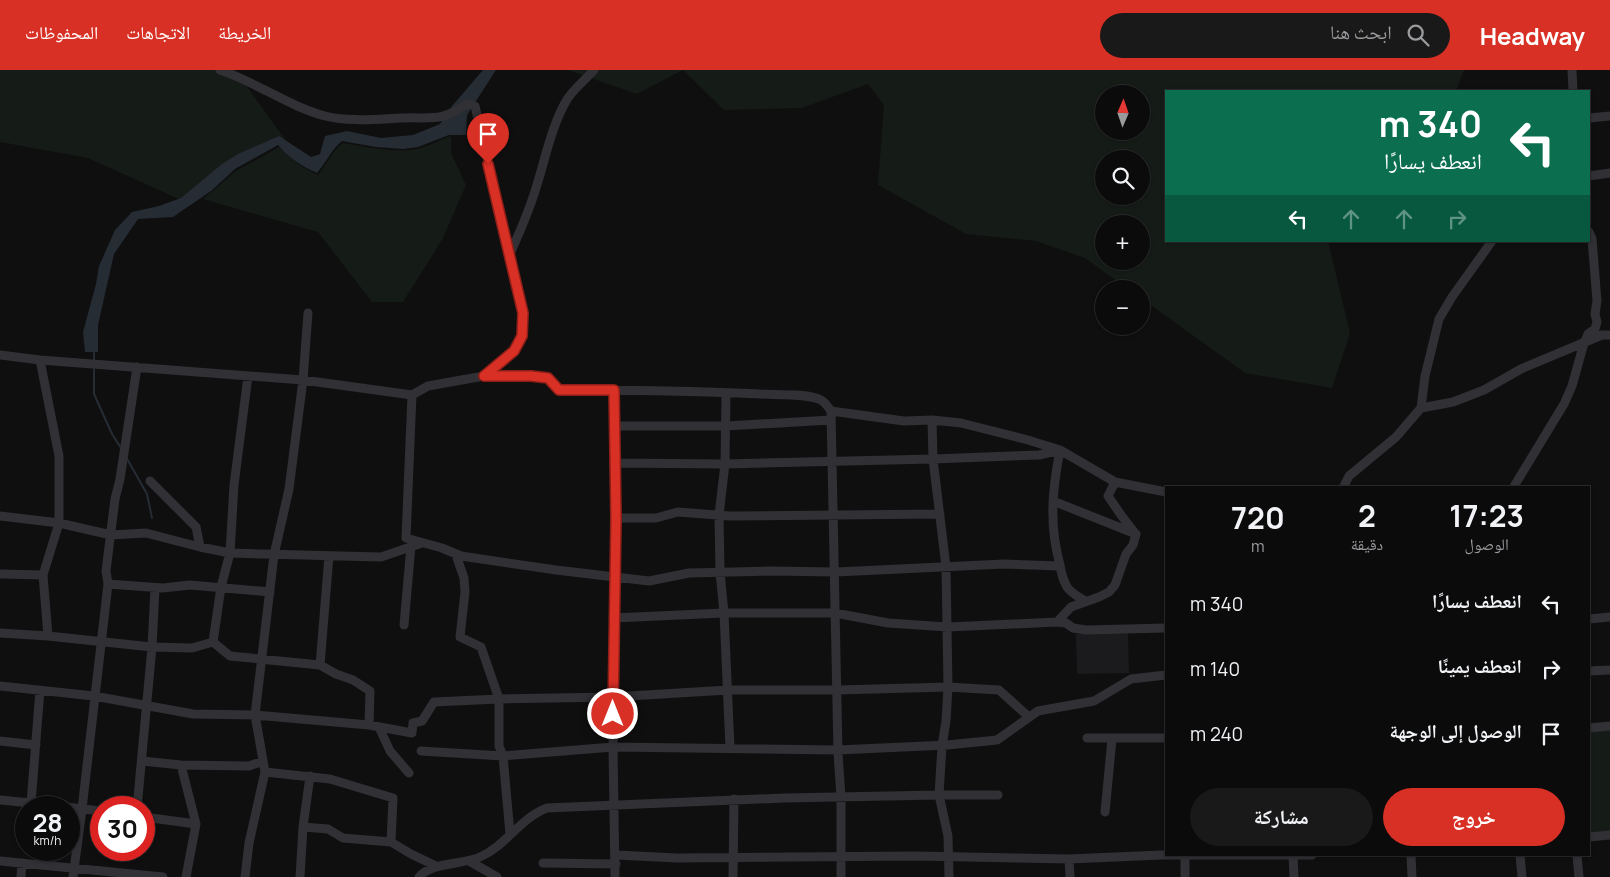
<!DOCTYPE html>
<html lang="ar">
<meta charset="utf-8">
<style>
:root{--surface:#0b0b0c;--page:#19191a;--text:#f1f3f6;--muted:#9a9b9d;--line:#2b2b2d;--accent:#d93025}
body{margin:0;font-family:Manrope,"Noto Naskh Arabic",sans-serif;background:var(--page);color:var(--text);direction:rtl;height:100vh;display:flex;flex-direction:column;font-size:19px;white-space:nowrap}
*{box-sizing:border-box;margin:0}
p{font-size:16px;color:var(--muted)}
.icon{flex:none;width:28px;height:28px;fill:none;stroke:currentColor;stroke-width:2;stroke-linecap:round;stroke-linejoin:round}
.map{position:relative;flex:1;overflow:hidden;direction:ltr}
.details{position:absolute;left:1165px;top:416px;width:425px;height:370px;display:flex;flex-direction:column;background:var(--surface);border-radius:0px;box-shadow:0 1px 4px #0004,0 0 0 1px var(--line);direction:rtl}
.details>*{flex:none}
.guide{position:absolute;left:1165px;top:20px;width:425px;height:152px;border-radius:0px;box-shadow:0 1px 4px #0004,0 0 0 1px var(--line);direction:rtl;background:#0b6e4f;color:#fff;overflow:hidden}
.needle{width:32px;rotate:2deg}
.fabs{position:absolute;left:1095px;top:15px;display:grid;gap:10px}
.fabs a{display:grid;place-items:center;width:55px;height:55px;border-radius:50%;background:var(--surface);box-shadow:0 1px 4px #0004,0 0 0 1px var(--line);font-size:25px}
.speed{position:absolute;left:15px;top:726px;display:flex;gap:10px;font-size:25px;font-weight:700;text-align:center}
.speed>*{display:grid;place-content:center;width:65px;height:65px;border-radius:50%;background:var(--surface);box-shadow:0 1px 4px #0004,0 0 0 1px var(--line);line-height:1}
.speed small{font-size:12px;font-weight:400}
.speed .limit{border:8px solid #d22;background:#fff;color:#111}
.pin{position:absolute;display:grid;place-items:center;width:42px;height:42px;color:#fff;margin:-51px -21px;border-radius:50% 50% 50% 0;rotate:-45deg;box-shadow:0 0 5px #0007}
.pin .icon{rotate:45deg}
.me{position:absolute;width:55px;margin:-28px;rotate:0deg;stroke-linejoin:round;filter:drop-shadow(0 0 4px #0008)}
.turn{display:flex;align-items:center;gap:18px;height:105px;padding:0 25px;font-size:22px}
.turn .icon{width:65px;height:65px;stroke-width:2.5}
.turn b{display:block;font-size:35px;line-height:42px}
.lanes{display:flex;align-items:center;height:48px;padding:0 25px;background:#0003;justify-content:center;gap:25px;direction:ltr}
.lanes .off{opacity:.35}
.eta{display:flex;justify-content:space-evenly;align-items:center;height:85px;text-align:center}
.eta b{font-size:30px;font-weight:700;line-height:35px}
.action{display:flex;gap:10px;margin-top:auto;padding:10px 25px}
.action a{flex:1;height:58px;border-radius:30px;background:var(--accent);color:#fff;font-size:20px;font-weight:700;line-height:58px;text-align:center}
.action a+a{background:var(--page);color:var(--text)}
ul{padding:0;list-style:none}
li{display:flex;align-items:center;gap:15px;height:65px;padding:0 25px}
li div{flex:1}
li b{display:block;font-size:19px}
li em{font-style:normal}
header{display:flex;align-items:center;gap:30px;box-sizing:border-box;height:70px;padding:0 25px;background:var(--accent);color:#fff}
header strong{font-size:24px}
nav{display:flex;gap:28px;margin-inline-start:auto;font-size:18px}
.search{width:350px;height:45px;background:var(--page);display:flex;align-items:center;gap:12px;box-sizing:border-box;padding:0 18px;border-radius:28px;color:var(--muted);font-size:19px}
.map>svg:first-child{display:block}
.built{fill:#1b1b1d}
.green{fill:#151b17;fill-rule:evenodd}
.water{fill:#252c34}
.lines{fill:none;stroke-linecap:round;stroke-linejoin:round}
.stream{stroke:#252c34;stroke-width:2}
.minor{stroke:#303035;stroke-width:9}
.route-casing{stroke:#8d1f18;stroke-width:12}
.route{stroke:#d93025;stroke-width:9}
</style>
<header>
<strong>Headway</strong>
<div class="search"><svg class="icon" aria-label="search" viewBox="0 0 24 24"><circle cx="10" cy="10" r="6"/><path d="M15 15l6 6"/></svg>ابحث هنا</div>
<nav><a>الخريطة</a><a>الاتجاهات</a><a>المحفوظات</a></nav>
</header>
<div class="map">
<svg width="1610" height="807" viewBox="0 0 1610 807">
<rect width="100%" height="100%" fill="#0f0f10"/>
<path class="built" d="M1128 563 1129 603 1077 604 1076 564Z"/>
<path class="green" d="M0 0H235L289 75 278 67 181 130 88 88 0 72Z
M568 0H1464L1456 21H1166V171H1328L1350 263 1332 318 1245 303 1141 228V219H1128L1085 188 1036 171 966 164 878 115 884 35 868 14 802 38 724 40 683 0 637 24ZM1104 24H1141V61H1104ZM1104 89H1141V126H1104ZM1104 154H1141V191H1104Z
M451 66V83L466 115 443 168 403 232H372L318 162 203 129 236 101 279 77C291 89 302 98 318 105 327 94 332 81 343 73 367 77 393 83 417 79 429 76 440 70 451 66Z
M1610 659V761L1589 763V661Z"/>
<path class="water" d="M483 0H496L467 45 466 65H449L418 77 403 79 376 77 342 71C331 80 326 93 317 103 301 96 289 88 278 75L235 99 211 121 173 147 138 149 114 184 98 255V282H85L83 262 96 214 99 196 115 160 132 142 159 136 181 128 222 94 238 84 279 66 311 87 320 84 325 66 347 61 381 68 413 65 440 54 452 36Z"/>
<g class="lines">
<path class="stream" d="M94 290V280
M94 297V324L112 364 121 378
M126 387 147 424 152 448"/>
<path class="minor" d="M220 0C256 12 288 36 325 46 349 52 377 49 402 48 432 47 441 52 467 34L475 36 523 243 522 266 514 281 484 306
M1572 0 1573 21
M1589 48 1610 46
M1589 106 1610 103
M509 186C519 164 529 141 536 118 545 90 552 53 568 28 575 18 586 9 594 0
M0 285 40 290 303 310 412 325 428 316 484 306H531L548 308 559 320C626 320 693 321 760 324 775 325 808 323 821 330 825 332 828 337 831 341L838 683 841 727V807
M40 290 59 386V453L43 505 48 566
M614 320 615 448 613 677 615 807
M726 323 725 394 719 445 720 502 724 543 730 678
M412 325 406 468 442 478 461 486 556 500 649 511 689 503 771 501 836 502 1004 494 1060 496
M1421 338 1453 332 1484 320 1521 299 1602 265H1610
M831 341 904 351 932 350 961 353 1028 370 1060 380 1115 412 1166 422
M932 350 933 389 946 497 948 617 946 651 942 676 939 725 948 766 949 807
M614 356H726L831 350
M1060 380C1052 421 1049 455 1060 495 1061 502 1063 510 1067 517 1071 523 1079 527 1085 531
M614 393 725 394 933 389 1039 385 1060 380
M150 411 196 457 200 477
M1115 412 1108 426 1121 445 1134 462
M1343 418 1349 406 1396 367 1421 338 1425 306 1439 249 1452 227 1492 171
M1513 418 1564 334 1572 316 1584 273 1588 264 1595 259 1597 252 1595 244 1597 231 1592 169 1589 162
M1053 431 1136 464
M0 446 59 453 111 465 146 463 200 477 230 483 381 487 422 473
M615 448H656L678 442 730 446 940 444
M456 485 464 508 465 522 460 567 481 577 499 629V676L503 686 510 764
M0 504 43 505
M108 514 163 518 190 515 270 522
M613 548 724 543H835L888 553 948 557 1057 552 1071 537 1099 527 1109 522 1115 515 1126 484 1133 475 1136 464
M1589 549 1610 547
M1057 552 1066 553 1073 558 1086 560 1166 558
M404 555 411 476
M0 563 48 566 152 577 192 578 213 572 230 586 320 595 336 604 353 610 370 621 369 655
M213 572 221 517 230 483 234 415 248 306
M320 595 329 486
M1589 601 1610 600
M0 616 94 626 193 644 255 645 369 655 412 663 413 653 422 651 434 632 499 629 613 627 728 620H838L948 617 999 620 1029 647
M379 657 390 681 409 703
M1589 658 1610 656
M1087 668H1166
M0 671 36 675
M421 681 503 686 613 677 838 680 947 675 997 670 1038 641 1094 631 1131 609 1166 605
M142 691 181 695 249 696 263 691
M181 695 196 754 186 807
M265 702 330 709 393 728 391 772 411 784 436 796
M0 730 31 733 101 741
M31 733 40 620
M137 738 152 577 155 518
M1105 742 1112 669
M144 747 196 754
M303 757 328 759 343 768 391 772
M1589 767 1610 765
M616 785 677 788 916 786 1069 789 1161 785H1312
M1293 785 1294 807
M1411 785 1412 807
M1520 785 1522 807
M1577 785 1579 807
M1069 789 1070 807
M0 791 163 807
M469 791 497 807
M543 793 616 794
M21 807 22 793
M73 807 82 739 108 514 106 501 115 429 120 409 137 297
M245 807 249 773 265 702 255 645 274 485 289 419 303 310 308 243
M300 807 303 757 310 706
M419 807C431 792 462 795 480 787 506 776 520 748 547 738L784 728 939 725H998
M733 807 734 729
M1185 807V785"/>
</g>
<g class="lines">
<g class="route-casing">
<path id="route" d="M488 94 523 243 522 266 514 281 484 306H531L548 308 559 320H614L616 448 613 644"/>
</g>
<use href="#route" class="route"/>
</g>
</svg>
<div class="fabs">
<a><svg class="needle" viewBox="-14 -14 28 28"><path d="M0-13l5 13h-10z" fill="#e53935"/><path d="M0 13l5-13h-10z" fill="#9a9b9d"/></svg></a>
<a><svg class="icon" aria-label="search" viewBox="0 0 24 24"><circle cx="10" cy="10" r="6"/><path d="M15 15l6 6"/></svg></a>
<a>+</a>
<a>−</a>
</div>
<div class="speed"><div>28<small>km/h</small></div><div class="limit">30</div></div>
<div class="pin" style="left:488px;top:94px;background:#d93025"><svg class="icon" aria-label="arrive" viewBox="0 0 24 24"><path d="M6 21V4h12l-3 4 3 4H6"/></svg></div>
<svg class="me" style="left:613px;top:644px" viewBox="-20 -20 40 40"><circle r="17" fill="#d93025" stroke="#fff" stroke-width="3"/><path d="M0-11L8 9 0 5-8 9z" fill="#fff"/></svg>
<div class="guide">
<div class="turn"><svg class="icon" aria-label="left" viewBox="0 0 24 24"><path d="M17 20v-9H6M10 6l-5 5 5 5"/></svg><div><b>340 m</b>انعطف يسارًا</div></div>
<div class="lanes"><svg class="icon" aria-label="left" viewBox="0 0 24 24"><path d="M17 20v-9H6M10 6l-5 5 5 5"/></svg><svg class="icon off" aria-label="ahead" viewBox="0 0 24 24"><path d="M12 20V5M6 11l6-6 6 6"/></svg><svg class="icon off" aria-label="ahead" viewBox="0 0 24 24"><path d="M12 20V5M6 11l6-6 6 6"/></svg><svg class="icon off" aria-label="right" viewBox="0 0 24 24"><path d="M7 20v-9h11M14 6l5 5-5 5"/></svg></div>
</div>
<section class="details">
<div class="eta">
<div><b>17:23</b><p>الوصول</p></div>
<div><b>2</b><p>دقيقة</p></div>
<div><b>720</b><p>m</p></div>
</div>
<ul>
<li><svg class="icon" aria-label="left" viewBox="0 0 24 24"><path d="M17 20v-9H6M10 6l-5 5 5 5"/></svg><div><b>انعطف يسارًا</b></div><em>340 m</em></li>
<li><svg class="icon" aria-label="right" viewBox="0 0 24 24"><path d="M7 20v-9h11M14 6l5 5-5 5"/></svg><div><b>انعطف يمينًا</b></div><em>140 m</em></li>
<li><svg class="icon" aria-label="arrive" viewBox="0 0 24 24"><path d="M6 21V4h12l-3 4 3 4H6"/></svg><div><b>الوصول إلى الوجهة</b></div><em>240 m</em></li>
</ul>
<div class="action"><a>خروج</a><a>مشاركة</a></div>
</section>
</div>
